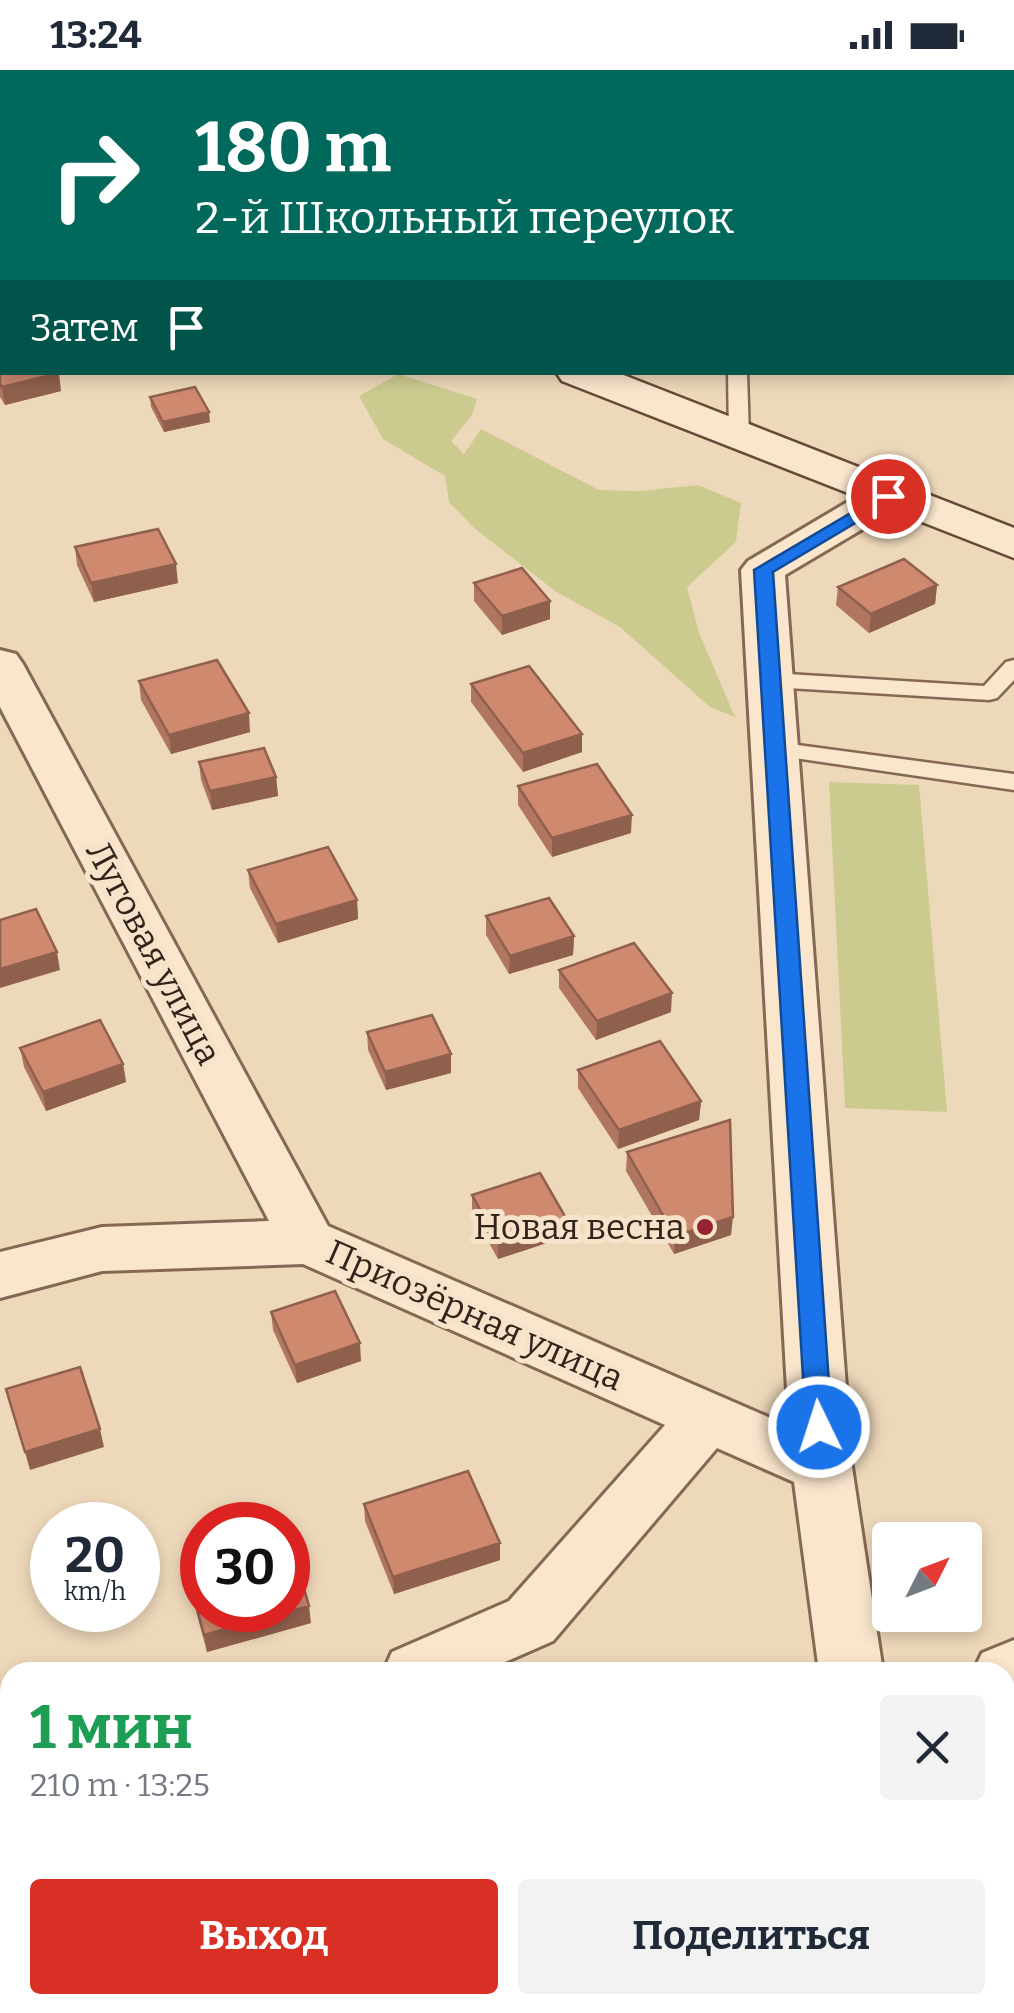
<!DOCTYPE html>
<html lang="ru">
<meta charset="utf-8">
<style>
:root{--surface:#fff;--page:#f2f2f3;--text:#1f2937;--muted:#747a83;--accent:#d93025}
body{margin:0;font-family:Bitter,serif;background:var(--page);color:var(--text);height:100vh;display:flex;flex-direction:column;font-size:38px;white-space:nowrap}
*{box-sizing:border-box;margin:0}
p{font-size:32px;color:var(--muted)}
.icon{flex:none;width:55px;height:55px;fill:none;stroke:currentColor;stroke-width:2;stroke-linecap:round;stroke-linejoin:round}
.map{position:relative;flex:1;overflow:hidden}
.details{position:absolute;left:0px;top:1592px;width:1015px;height:352px;display:flex;flex-direction:column;background:var(--surface);border-radius:30px 30px 0 0;box-shadow:0 5px 15px #0003}
.details>*{flex:none}
.guide{position:absolute;left:0px;top:0px;width:1015px;height:305px;box-shadow:0 5px 15px #0003;background:#00695c;color:#fff;overflow:hidden}
.needle{width:65px;rotate:48deg}
.tools{position:absolute;left:872px;top:1452px;display:grid;gap:20px}
.tools a{display:grid;place-items:center;width:110px;height:110px;border-radius:10px;background:var(--surface);box-shadow:0 5px 15px #0003;font-size:50px}
.speed{position:absolute;left:30px;top:1432px;display:flex;gap:20px;font-size:50px;font-weight:700;text-align:center}
.speed>*{display:grid;place-content:center;width:130px;height:130px;border-radius:50%;background:var(--surface);box-shadow:0 5px 15px #0003;line-height:1}
.speed small{font-size:25px;font-weight:400}
.speed .limit{border:15px solid #d22;background:#fff;color:#111}
.pin{position:absolute;display:grid;place-items:center;width:85px;height:85px;color:#fff;margin:-42px;border:5px solid #fff;border-radius:50%;box-shadow:0 2px 10px #0007}
.me{position:absolute;width:110px;margin:-55px;rotate:356deg;stroke-linejoin:round;filter:drop-shadow(0 0 8px #0008)}
.turn{display:flex;align-items:center;gap:35px;height:210px;padding:0 30px;font-size:45px}
.turn .icon{width:130px;height:130px;stroke-width:2.5}
.turn b{display:block;font-size:70px;line-height:85px}
.then{display:flex;align-items:center;height:95px;padding:0 30px;background:#0003;gap:20px;font-size:38px}
.round{display:grid;place-items:center;flex:none;width:105px;height:105px;border-radius:10px;background:var(--page)}
.overview{display:flex;align-items:center;justify-content:space-between;height:170px;padding:0 30px}
h1{font-size:60px;font-weight:700;line-height:75px;color:#1e9e55}
.cta{display:flex;gap:20px;margin-top:auto;padding:20px 30px}
.cta a{flex:1;height:115px;border-radius:10px;background:var(--accent);color:#fff;font-size:40px;font-weight:700;line-height:115px;text-align:center}
.cta a+a{background:var(--page);color:var(--text)}
.status{display:flex;justify-content:space-between;align-items:center;height:70px;padding:0 50px;background:var(--surface);direction:ltr}
.status svg{height:28px;fill:currentColor}
.map>svg:first-child{display:block}
.green{fill:#cccb8f}
.water{fill:#9fbfb1;stroke:#678c7e;stroke-width:2.5}
.lines{fill:none;stroke-linecap:round;stroke-linejoin:round}
.lane-casing{stroke:#856854;stroke-width:5}
.street-casing{stroke:#856854;stroke-width:6}
.secondary-casing{stroke:#674938;stroke-width:5}
.lane{fill:#fae6cd;fill-rule:evenodd}
.street{fill:#fae6cd;fill-rule:evenodd}
.secondary{fill:#fae6cd;fill-rule:evenodd}
.wall{fill:#b1765f}
.shaded-wall{fill:#90604e}
.building{fill:#ce896f;stroke:#90604e;stroke-width:2.5}
.route{fill:#1a73e8;stroke:#114b97;stroke-width:2.5}
.poi-dot{fill:#962334;stroke:#f6e3ca;stroke-width:4}
.labels{text-anchor:middle;stroke-width:10;stroke-linejoin:round;paint-order:stroke}
.street-label{font-size:35px;fill:#34231a;stroke:#f6e3ca}
.poi-label{font-size:35px;fill:#34231a;stroke:#f6e3ca;text-anchor:end}
</style>
<div class="status"><b>13:24</b><svg viewBox="0 0 49 12"><path d="M0 12V9h3v3zM5 12V6h3v6zM10 12V3h3v9zM15 12V0h3v12zM26 1h20v11H26zM47 4h2v5h-2z"/></svg></div>
<div class="map">
<svg width="1014" height="1943" viewBox="0 0 1014 1943">
<rect width="100%" height="100%" fill="#eed8ba"/>
<path class="green" d="M398 304 477 329 472 345 451 371 464 384 481 359 599 420 640 421 698 415 741 433 736 472 687 517 699 563 735 647 710 637 620 557 555 521 473 457 449 432 445 406 383 369 359 326Z
M829 712 919 715 947 1042 845 1038Z"/>
<path class="water" d="M422 1935H678L679 1943H423Z"/>
<g class="lines">
<g class="lane-casing">
<path id="lane" d="M698 0H714L715 2H699Z
M728 302H747L749 367 739 373 729 367Z
M1014 590V610L997 628 989 630 771 617 760 610 771 603 984 616 1006 592Z
M775 672 1014 704V720L767 684 764 679Z"/>
</g>
<g class="street-casing">
<path id="street" d="M888 413 903 417 909 426 903 435 785 505 852 1397 883 1602H819L794 1412 717 1378 553 1571 482 1602H383L392 1582 509 1531 665 1355 303 1194 102 1201 0 1228V1182L102 1157 269 1151 0 637V580L16 584 23 594 328 1156 789 1356 741 500 748 491 873 417Z
M1014 1570V1629L1005 1632V1602H973L982 1583Z
M1005 1672 1014 1676V1746L1005 1742Z
M220 1935H290L292 1943H222Z
M862 1935H932L933 1943H863Z"/>
</g>
<g class="secondary-casing">
<path id="secondary" d="M0 62H2V85H0Z
M556 302H616L1014 458V488L562 311Z"/>
</g>
<use href="#lane" class="lane"/>
<use href="#street" class="street"/>
<use href="#secondary" class="secondary"/>
</g>
<path class="wall" d="M0 287 61 321 5 335 0 327Z
M150 327 210 352 164 362 151 337Z
M75 477 178 513 94 532 77 495Z
M474 513 550 531V549L502 565 474 531Z
M937 515 935 534 869 563 836 535 838 517Z
M139 611 250 662 171 684 141 630Z
M471 614 582 664V682L523 702 471 632Z
M199 692 276 707 278 726 212 740 201 710Z
M518 716 631 763 552 787 518 735Z
M248 800 357 830 358 849 278 873 250 818Z
M486 846 574 866 573 885 509 904 486 865Z
M559 900 671 942 596 970 559 918Z
M367 962 451 984V1003L386 1020 368 980Z
M20 978 123 994 126 1012 46 1041 24 997Z
M578 1000 701 1031 699 1050 618 1079 578 1018Z
M627 1082 731 1165 674 1184 626 1101Z
M472 1125 565 1167 498 1189 472 1143Z
M271 1242 361 1291 297 1313 273 1260Z
M364 1434 500 1490 394 1524 365 1451Z
M184 1490 311 1553 207 1582 187 1507Z"/>
<path class="shaded-wall" d="M59 303 61 321 5 335 2 317Z
M209 342 210 352 164 362 163 352Z
M176 494 178 513 94 532 91 513Z
M937 515 935 534 869 563 871 544Z
M550 531V549L502 565V546Z
M249 643 250 662 171 684 169 665Z
M582 664V682L523 702V683Z
M276 707 278 726 212 740 210 721Z
M632 745 631 763 552 787V768Z
M357 830 358 849 278 873 276 854Z
M574 866 573 885 509 904 510 886Z
M57 882 60 900 0 918V899Z
M672 923 671 942 596 970 597 951Z
M451 984V1003L386 1020 385 1002Z
M123 994 126 1012 46 1041 43 1022Z
M701 1031 699 1050 618 1079 619 1060Z
M733 1147 731 1165 674 1184 675 1166Z
M566 1148 565 1167 498 1189V1171Z
M360 1273 361 1291 297 1313 295 1295Z
M100 1359 104 1377 30 1400 25 1382Z
M500 1473V1490L394 1524 393 1507Z
M309 1536 311 1553 207 1582 204 1565Z"/>
<path class="building" d="M0 287H2V302L59 303 2 317 0 314Z
M195 317 209 342 163 352 150 327Z
M158 459 176 494 91 513 75 477Z
M904 489 937 515 871 544 838 517Z
M522 498 550 531 502 546 474 513Z
M217 590 249 643 169 665 139 611Z
M529 596 582 664 523 683 471 614Z
M264 678 276 707 210 721 199 692Z
M597 694 632 745 552 768 518 716Z
M328 777 357 830 276 854 248 800Z
M549 828 574 866 510 886 486 846Z
M36 839 57 882 0 899V850Z
M634 873 672 923 597 951 559 900Z
M432 945 451 984 385 1002 367 962Z
M100 950 123 994 43 1022 20 978Z
M660 971 701 1031 619 1060 578 1000Z
M730 1050 733 1147 675 1166 627 1082Z
M540 1103 566 1148 498 1171 472 1125Z
M335 1221 360 1273 295 1295 271 1242Z
M80 1297 100 1359 25 1382 6 1319Z
M468 1401 500 1473 393 1507 364 1434Z
M288 1465 309 1536 204 1565 184 1490 202 1485V1540H288Z"/>
<path class="route" d="M888 421 897 426 894 430 773 502 832 1357 828 1364 819 1368 810 1364 806 1357 754 500Z"/>
<circle class="poi-dot" cx="705" cy="1157" r="10"/>
<g class="labels">
<g class="street-label">
<text transform="translate(154 883) rotate(62)" y="12">Луговая улица</text>
<text transform="translate(475 1245) rotate(24)" y="12">Приозёрная улица</text>
</g>
<g class="poi-label">
<text x="685" y="1169">Новая весна</text>
</g>
</g>
</svg>
<div class="tools">
<a><svg class="needle" viewBox="-14 -14 28 28"><path d="M0-13l5 13h-10z" fill="#e53935"/><path d="M0 13l5-13h-10z" fill="#747a83"/></svg></a>
</div>
<div class="speed"><div>20<small>km/h</small></div><div class="limit">30</div></div>
<div class="pin" style="left:888px;top:426px;background:#d93025"><svg class="icon" aria-label="arrive" viewBox="0 0 24 24"><path d="M6 21V4h12l-3 4 3 4H6"/></svg></div>
<svg class="me" style="left:819px;top:1357px" viewBox="-20 -20 40 40"><circle r="17" fill="#1a73e8" stroke="#fff" stroke-width="3"/><path d="M0-11L8 9 0 5-8 9z" fill="#fff"/></svg>
<div class="guide">
<div class="turn"><svg class="icon" aria-label="right" viewBox="0 0 24 24"><path d="M7 20v-9h11M14 6l5 5-5 5"/></svg><div><b>180 m</b>2-й Школьный переулок</div></div>
<div class="then">Затем<svg class="icon" aria-label="arrive" viewBox="0 0 24 24"><path d="M6 21V4h12l-3 4 3 4H6"/></svg></div>
</div>
<section class="details">
<div class="overview"><div><h1>1 мин</h1><p>210 m · 13:25</p></div><a class="round"><svg class="icon" aria-label="close" viewBox="0 0 24 24"><path d="M6 6l12 12M18 6L6 18"/></svg></a></div>
<div class="cta"><a>Выход</a><a>Поделиться</a></div>
</section>
</div>
